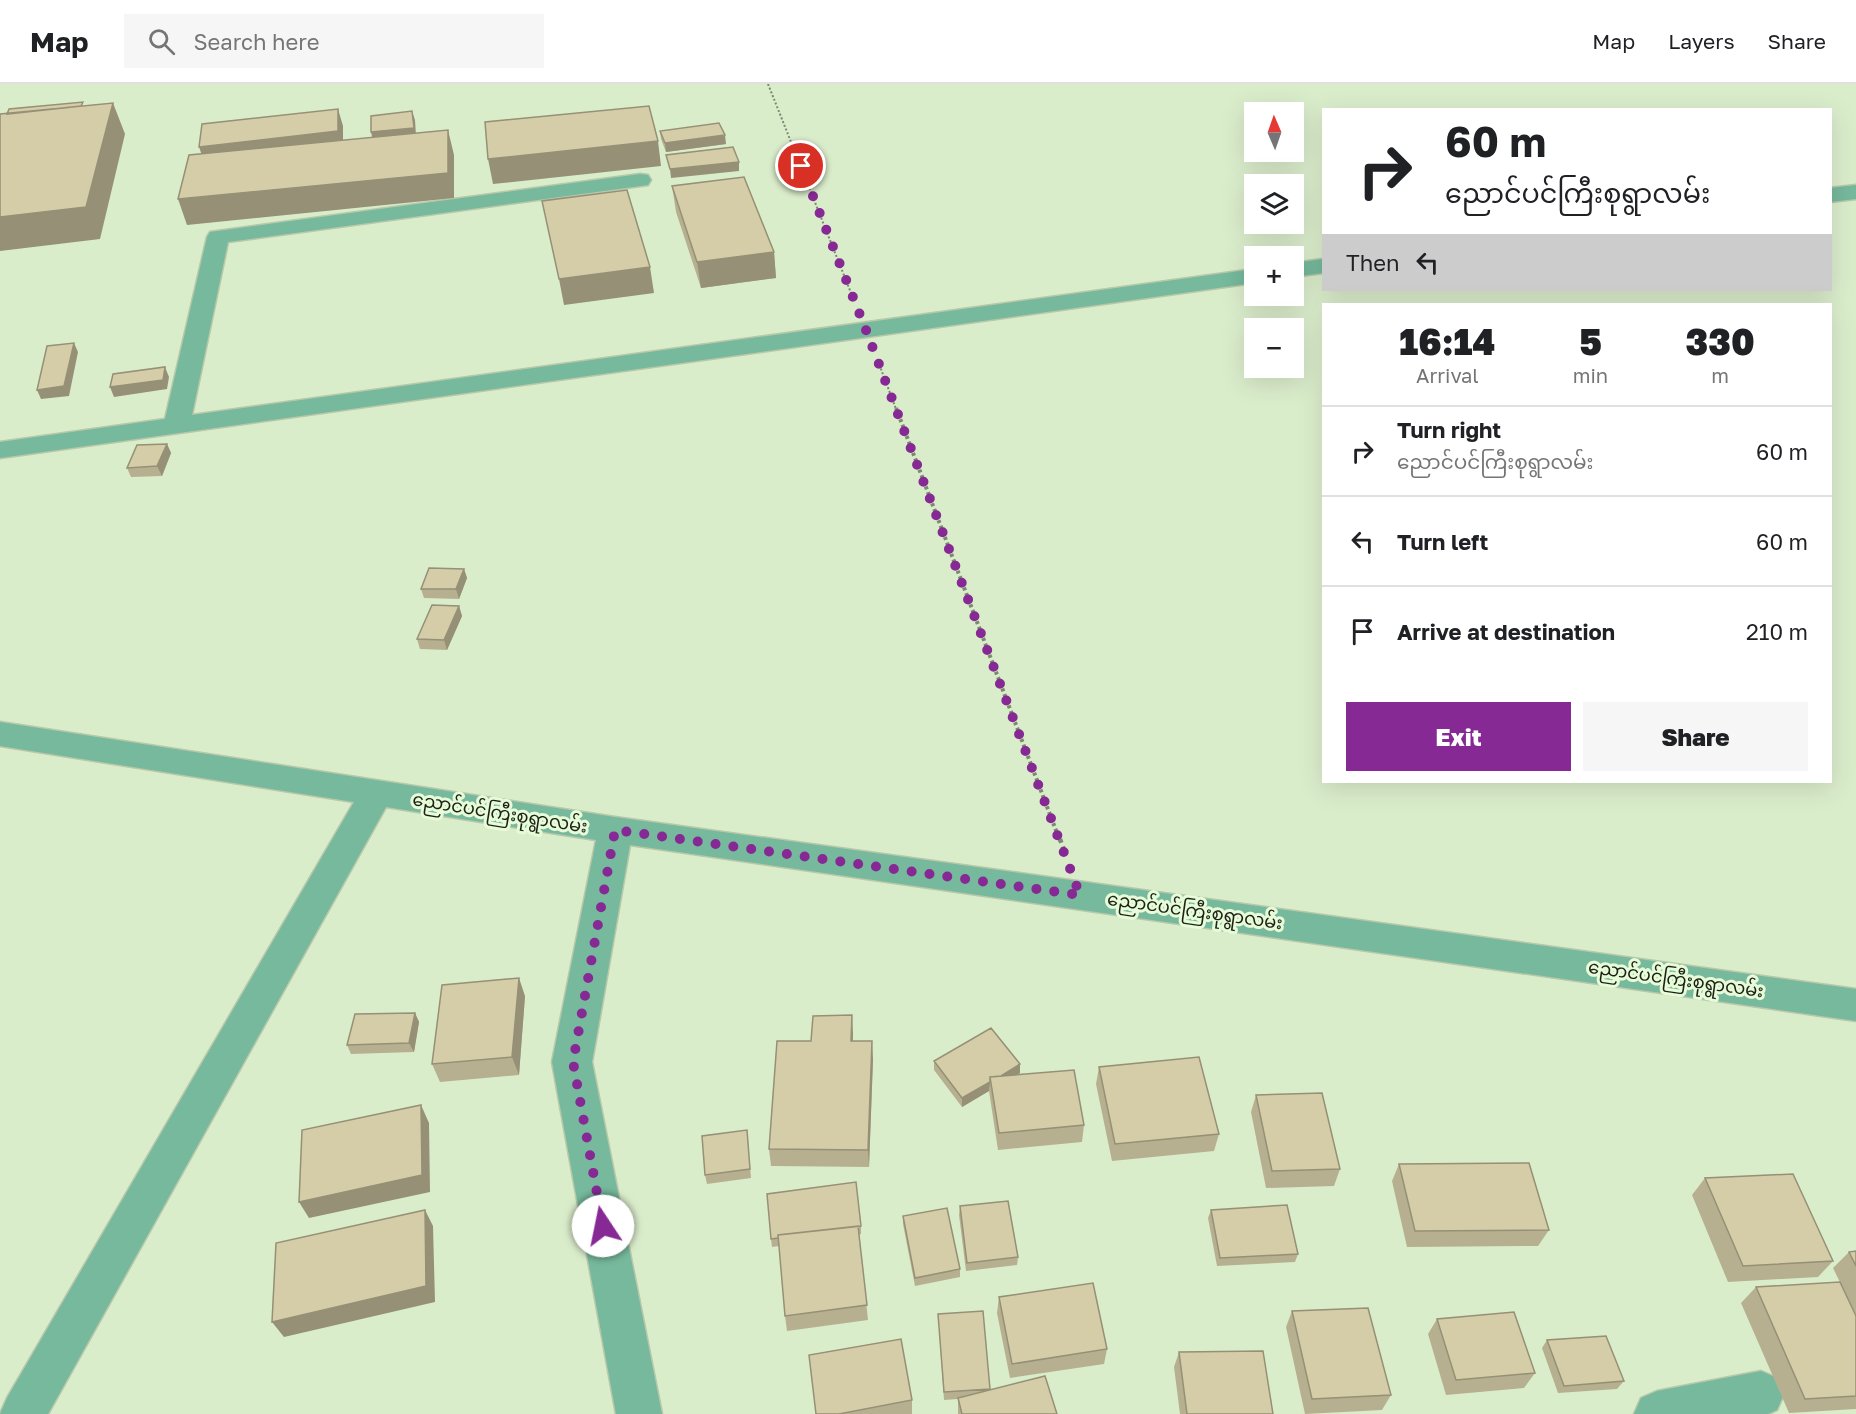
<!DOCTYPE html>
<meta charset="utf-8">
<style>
:root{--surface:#fff;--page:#f6f6f6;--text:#202124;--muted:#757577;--line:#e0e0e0;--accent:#862994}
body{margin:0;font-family:"Golos Text","Noto Sans Myanmar",sans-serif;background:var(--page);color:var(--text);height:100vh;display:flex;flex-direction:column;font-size:22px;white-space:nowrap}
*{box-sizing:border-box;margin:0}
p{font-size:20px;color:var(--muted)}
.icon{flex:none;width:33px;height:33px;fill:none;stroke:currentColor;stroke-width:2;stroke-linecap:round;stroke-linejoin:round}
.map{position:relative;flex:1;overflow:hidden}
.drawer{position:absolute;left:1322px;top:219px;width:510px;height:480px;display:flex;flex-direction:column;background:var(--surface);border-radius:0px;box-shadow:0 6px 24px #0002}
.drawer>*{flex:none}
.banner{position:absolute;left:1322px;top:24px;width:510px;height:183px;border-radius:0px;box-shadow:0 6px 24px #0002;background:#fff;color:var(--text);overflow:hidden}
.needle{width:39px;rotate:358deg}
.fabs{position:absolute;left:1244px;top:18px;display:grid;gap:12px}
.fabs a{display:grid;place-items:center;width:60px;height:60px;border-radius:0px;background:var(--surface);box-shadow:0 6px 24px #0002;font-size:30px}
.pin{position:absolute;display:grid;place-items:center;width:51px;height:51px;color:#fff;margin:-26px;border:3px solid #fff;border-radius:50%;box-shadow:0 2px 6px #0007}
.me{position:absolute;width:66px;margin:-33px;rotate:349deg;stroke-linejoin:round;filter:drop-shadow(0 0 4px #0008)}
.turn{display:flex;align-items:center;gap:21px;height:126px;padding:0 24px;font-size:27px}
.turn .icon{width:78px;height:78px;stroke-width:2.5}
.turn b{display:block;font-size:42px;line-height:51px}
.then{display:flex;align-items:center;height:57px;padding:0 24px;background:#0003;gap:12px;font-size:22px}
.eta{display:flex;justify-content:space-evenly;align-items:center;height:102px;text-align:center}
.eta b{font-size:36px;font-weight:800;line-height:42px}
.button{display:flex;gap:12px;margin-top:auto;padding:12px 24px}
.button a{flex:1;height:69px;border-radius:0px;background:var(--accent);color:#fff;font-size:24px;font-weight:800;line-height:69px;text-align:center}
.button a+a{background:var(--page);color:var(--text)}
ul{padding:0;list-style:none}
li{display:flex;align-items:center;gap:18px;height:90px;padding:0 24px;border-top:2px solid var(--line)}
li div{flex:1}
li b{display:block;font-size:22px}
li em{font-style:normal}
header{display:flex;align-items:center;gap:36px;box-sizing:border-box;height:84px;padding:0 30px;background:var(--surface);border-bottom:2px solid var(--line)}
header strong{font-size:28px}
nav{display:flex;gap:33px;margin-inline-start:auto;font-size:21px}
.search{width:420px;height:54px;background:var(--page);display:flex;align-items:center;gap:15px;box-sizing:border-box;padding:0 21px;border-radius:0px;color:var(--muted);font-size:22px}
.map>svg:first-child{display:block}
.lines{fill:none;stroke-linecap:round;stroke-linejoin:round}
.minor-casing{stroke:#b8c8aa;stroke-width:3}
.path-far2{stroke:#7c8871;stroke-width:2;stroke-dasharray:2 2;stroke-linecap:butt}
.path-far1{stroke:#7c8871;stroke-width:4;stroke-dasharray:3 3;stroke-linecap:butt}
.path{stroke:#7c8871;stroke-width:4.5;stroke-dasharray:4 4;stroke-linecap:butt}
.minor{fill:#76b99c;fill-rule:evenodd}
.wall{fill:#b7b090}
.shaded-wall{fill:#959076}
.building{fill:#d5cda8;stroke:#959076;stroke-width:1.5}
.route{stroke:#862994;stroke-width:10;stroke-dasharray:0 18}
.labels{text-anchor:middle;stroke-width:6;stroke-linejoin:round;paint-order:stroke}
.street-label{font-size:18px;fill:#1b2115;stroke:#e7fbd8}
</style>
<header>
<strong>Map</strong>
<div class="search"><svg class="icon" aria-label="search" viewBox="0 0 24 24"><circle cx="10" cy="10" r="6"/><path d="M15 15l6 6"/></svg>Search here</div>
<nav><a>Map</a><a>Layers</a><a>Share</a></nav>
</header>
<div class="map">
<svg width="1856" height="1330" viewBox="0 0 1856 1330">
<rect width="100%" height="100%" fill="#daedcb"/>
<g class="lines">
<g class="minor-casing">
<path id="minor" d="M640 90 648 91 651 96 648 101 228 158 192 331 1254 185V199L0 374V358L165 335 207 153 210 148Z
M1856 101V115L1830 118V104Z
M1323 175V189L1293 193V179Z
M0 638 615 733 1856 905V937L630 761 592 978 662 1330H616L552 978 596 756 386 723 48 1330H0L7 1314 354 718 0 662Z
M1761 1287 1777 1294 1784 1310 1777 1326 1768 1330H1634L1641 1314 1657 1307Z"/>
</g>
<path class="path-far2" d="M768 0 853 214
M878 277 896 325"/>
<path class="path-far1" d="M896 324 1060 757"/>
<path class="path" d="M1060 755 1065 769"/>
<use href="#minor" class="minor"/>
</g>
<path class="wall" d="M660 47 726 60 666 68 661 55Z
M672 102 774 168 776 194 701 204 676 128Z
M167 360 171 369 162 392 131 393 127 384Z
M464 485 467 494 459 515 424 514 421 505Z
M459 522 462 532 447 566 420 565 417 555Z
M525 912 519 991 440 998 432 980Z
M415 929 419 938 414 968 351 970 347 961Z
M853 949V957L873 975 869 1083 771 1082 769 1065 811 957Z
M934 977 1020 980V989L1018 990 1084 1041 1082 1058 998 1066 989 1007 962 1023 934 986Z
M1099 983 1219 1050 1214 1067 1112 1077 1096 1000Z
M1256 1011 1340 1085 1334 1102 1266 1104 1251 1028Z
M747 1046 751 1094 707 1100 705 1091Z
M1399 1080 1549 1146 1538 1162 1407 1163 1392 1097Z
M1705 1094 1833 1177 1818 1193 1728 1198 1692 1111Z
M960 1122 1018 1173 1017 1181 966 1187 959 1131Z
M1211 1126 1298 1170 1295 1178 1217 1182 1208 1134Z
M903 1132 960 1185V1193L915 1202 903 1140Z
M861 1142V1150L859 1151 868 1236 787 1247 785 1232 779 1162 772 1163 771 1155Z
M1856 1167V1231L1833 1184 1849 1168Z
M1756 1203 1856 1232V1325L1789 1329 1741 1219Z
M999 1213 1107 1265 1104 1280 1010 1294 997 1229Z
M1292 1227 1391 1311 1382 1326 1305 1330 1286 1243Z
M938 1230 990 1306 1057 1330H958V1315L944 1316Z
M1437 1235 1535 1289 1524 1304 1446 1311 1428 1250Z
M1547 1256 1624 1297 1617 1305 1558 1309 1542 1264Z
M1179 1268 1273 1330H1180L1174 1283Z
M912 1316V1330H816Z"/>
<path class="shaded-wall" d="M113 19 125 50 100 155 0 167V133Z
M338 25 343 42V64L205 80 199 63Z
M412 27 415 36 416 52 373 57 371 48Z
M448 46 454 71V114L187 141 178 115Z
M725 51 726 60 666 68 665 59Z
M658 57 661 82 493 100 488 75Z
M739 78V87L671 94 670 85Z
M774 168 776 194 701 204 697 178Z
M650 183 654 209 564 221 559 195Z
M74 259 78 268 69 312 41 315 37 306Z
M165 283 169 293 167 305 114 313 110 303Z
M167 360 171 369 162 392 157 382Z
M464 485 467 494 459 515 456 505Z
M459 522 462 532 447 566 444 556Z
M519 894 525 912 519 991 512 973Z
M415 929 419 938 414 968 409 959Z
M852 931 853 949 852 975 851 957Z
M872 957 873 975 869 1083 868 1066Z
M1020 980V989L992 1005 991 997Z
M990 998 989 1007 962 1023V1014Z
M421 1021 429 1039 430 1108 309 1134 299 1118Z
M425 1126 433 1142 435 1218 284 1253 272 1238Z"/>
<path class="building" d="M83 18 81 22 7 30 9 25Z
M113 19 86 123 0 133V30Z
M649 22 658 57 488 75 485 38Z
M338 25V47L199 63 202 40Z
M412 27 414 44 371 48V32Z
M719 39 725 51 665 59 660 47Z
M448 46V89L178 115 189 71Z
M733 63 739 78 670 85 666 71Z
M744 93 774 168 697 178 672 102Z
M627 106 650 183 559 195 542 117Z
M74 259 64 302 37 306 47 262Z
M165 283 163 296 110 303 113 290Z
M167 360 157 382 127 384 137 361Z
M429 484 464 485 456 505H421Z
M432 521 459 522 444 556 417 555Z
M519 894 512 973 432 980 442 901Z
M415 929 409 959 347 961 355 930Z
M852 931 851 957H872L868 1066 769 1065 777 957H811L813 932Z
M991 944 1020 980 1001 992 990 993V998L962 1014 934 977Z
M1199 973 1219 1050 1115 1060 1099 983Z
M1074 986 1084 1041 999 1049 990 993Z
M1322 1009 1340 1085 1272 1087 1256 1011Z
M421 1021 422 1091 299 1118 302 1046Z
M747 1046 750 1085 705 1091 702 1052Z
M1529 1079 1549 1146 1415 1147 1399 1080Z
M1793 1090 1833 1177 1743 1182 1705 1094Z
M856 1098 861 1142 778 1151V1154L771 1155 767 1110Z
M1008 1117 1018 1173 967 1179 960 1122Z
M1287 1121 1298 1170 1220 1174 1211 1126Z
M947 1124 960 1185 915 1194 903 1132Z
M425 1126 426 1202 272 1238 276 1159Z
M858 1142 867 1221 785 1232 778 1151Z
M1856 1167V1182L1849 1168Z
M1840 1198 1856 1232V1312L1805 1315 1756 1203Z
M1093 1199 1107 1265 1012 1280 999 1213Z
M1368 1224 1391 1311 1312 1315 1292 1227Z
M983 1227 990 1305 944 1308 938 1230Z
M1514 1228 1535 1289 1456 1296 1437 1235Z
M1606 1252 1624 1297 1564 1302 1547 1256Z
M901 1255 912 1316 839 1330H816L809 1271Z
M1263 1267 1273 1330H1187L1179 1268Z
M1045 1292 1057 1330H962L958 1314Z"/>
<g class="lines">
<path class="route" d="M603 1142 573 978 615 746 1080 811 866 246 801 82"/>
</g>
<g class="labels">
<g class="street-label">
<text transform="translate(500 729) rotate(9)" y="6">ညောင်ပင်ကြီးစုရွာလမ်း</text>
<text transform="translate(1195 827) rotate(8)" y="6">ညောင်ပင်ကြီးစုရွာလမ်း</text>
<text transform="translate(1676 895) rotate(8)" y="6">ညောင်ပင်ကြီးစုရွာလမ်း</text>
</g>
</g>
</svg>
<div class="fabs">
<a><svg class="needle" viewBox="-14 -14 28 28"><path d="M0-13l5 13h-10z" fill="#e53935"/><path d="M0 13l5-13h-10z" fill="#757577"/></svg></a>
<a><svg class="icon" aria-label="layers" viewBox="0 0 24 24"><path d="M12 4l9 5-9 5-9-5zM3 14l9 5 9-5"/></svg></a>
<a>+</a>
<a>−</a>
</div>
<div class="pin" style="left:801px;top:82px;background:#d93025"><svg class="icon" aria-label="arrive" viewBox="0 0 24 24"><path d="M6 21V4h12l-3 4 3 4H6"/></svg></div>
<svg class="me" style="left:603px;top:1142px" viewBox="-20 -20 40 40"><circle r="19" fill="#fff"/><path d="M0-13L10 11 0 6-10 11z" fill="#862994"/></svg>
<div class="banner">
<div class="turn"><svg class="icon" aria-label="right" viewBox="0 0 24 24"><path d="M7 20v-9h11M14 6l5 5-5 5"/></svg><div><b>60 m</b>ညောင်ပင်ကြီးစုရွာလမ်း</div></div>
<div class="then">Then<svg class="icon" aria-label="left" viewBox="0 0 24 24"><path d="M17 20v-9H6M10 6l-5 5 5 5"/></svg></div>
</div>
<section class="drawer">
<div class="eta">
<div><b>16:14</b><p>Arrival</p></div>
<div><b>5</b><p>min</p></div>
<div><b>330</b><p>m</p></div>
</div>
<ul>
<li><svg class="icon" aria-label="right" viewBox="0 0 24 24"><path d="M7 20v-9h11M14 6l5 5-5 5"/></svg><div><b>Turn right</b><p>ညောင်ပင်ကြီးစုရွာလမ်း</p></div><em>60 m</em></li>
<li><svg class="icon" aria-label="left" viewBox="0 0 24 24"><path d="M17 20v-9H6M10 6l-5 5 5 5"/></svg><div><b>Turn left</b></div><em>60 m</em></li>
<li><svg class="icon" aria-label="arrive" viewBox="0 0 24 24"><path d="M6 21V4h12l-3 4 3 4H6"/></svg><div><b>Arrive at destination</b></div><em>210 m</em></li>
</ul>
<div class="button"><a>Exit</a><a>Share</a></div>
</section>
</div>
